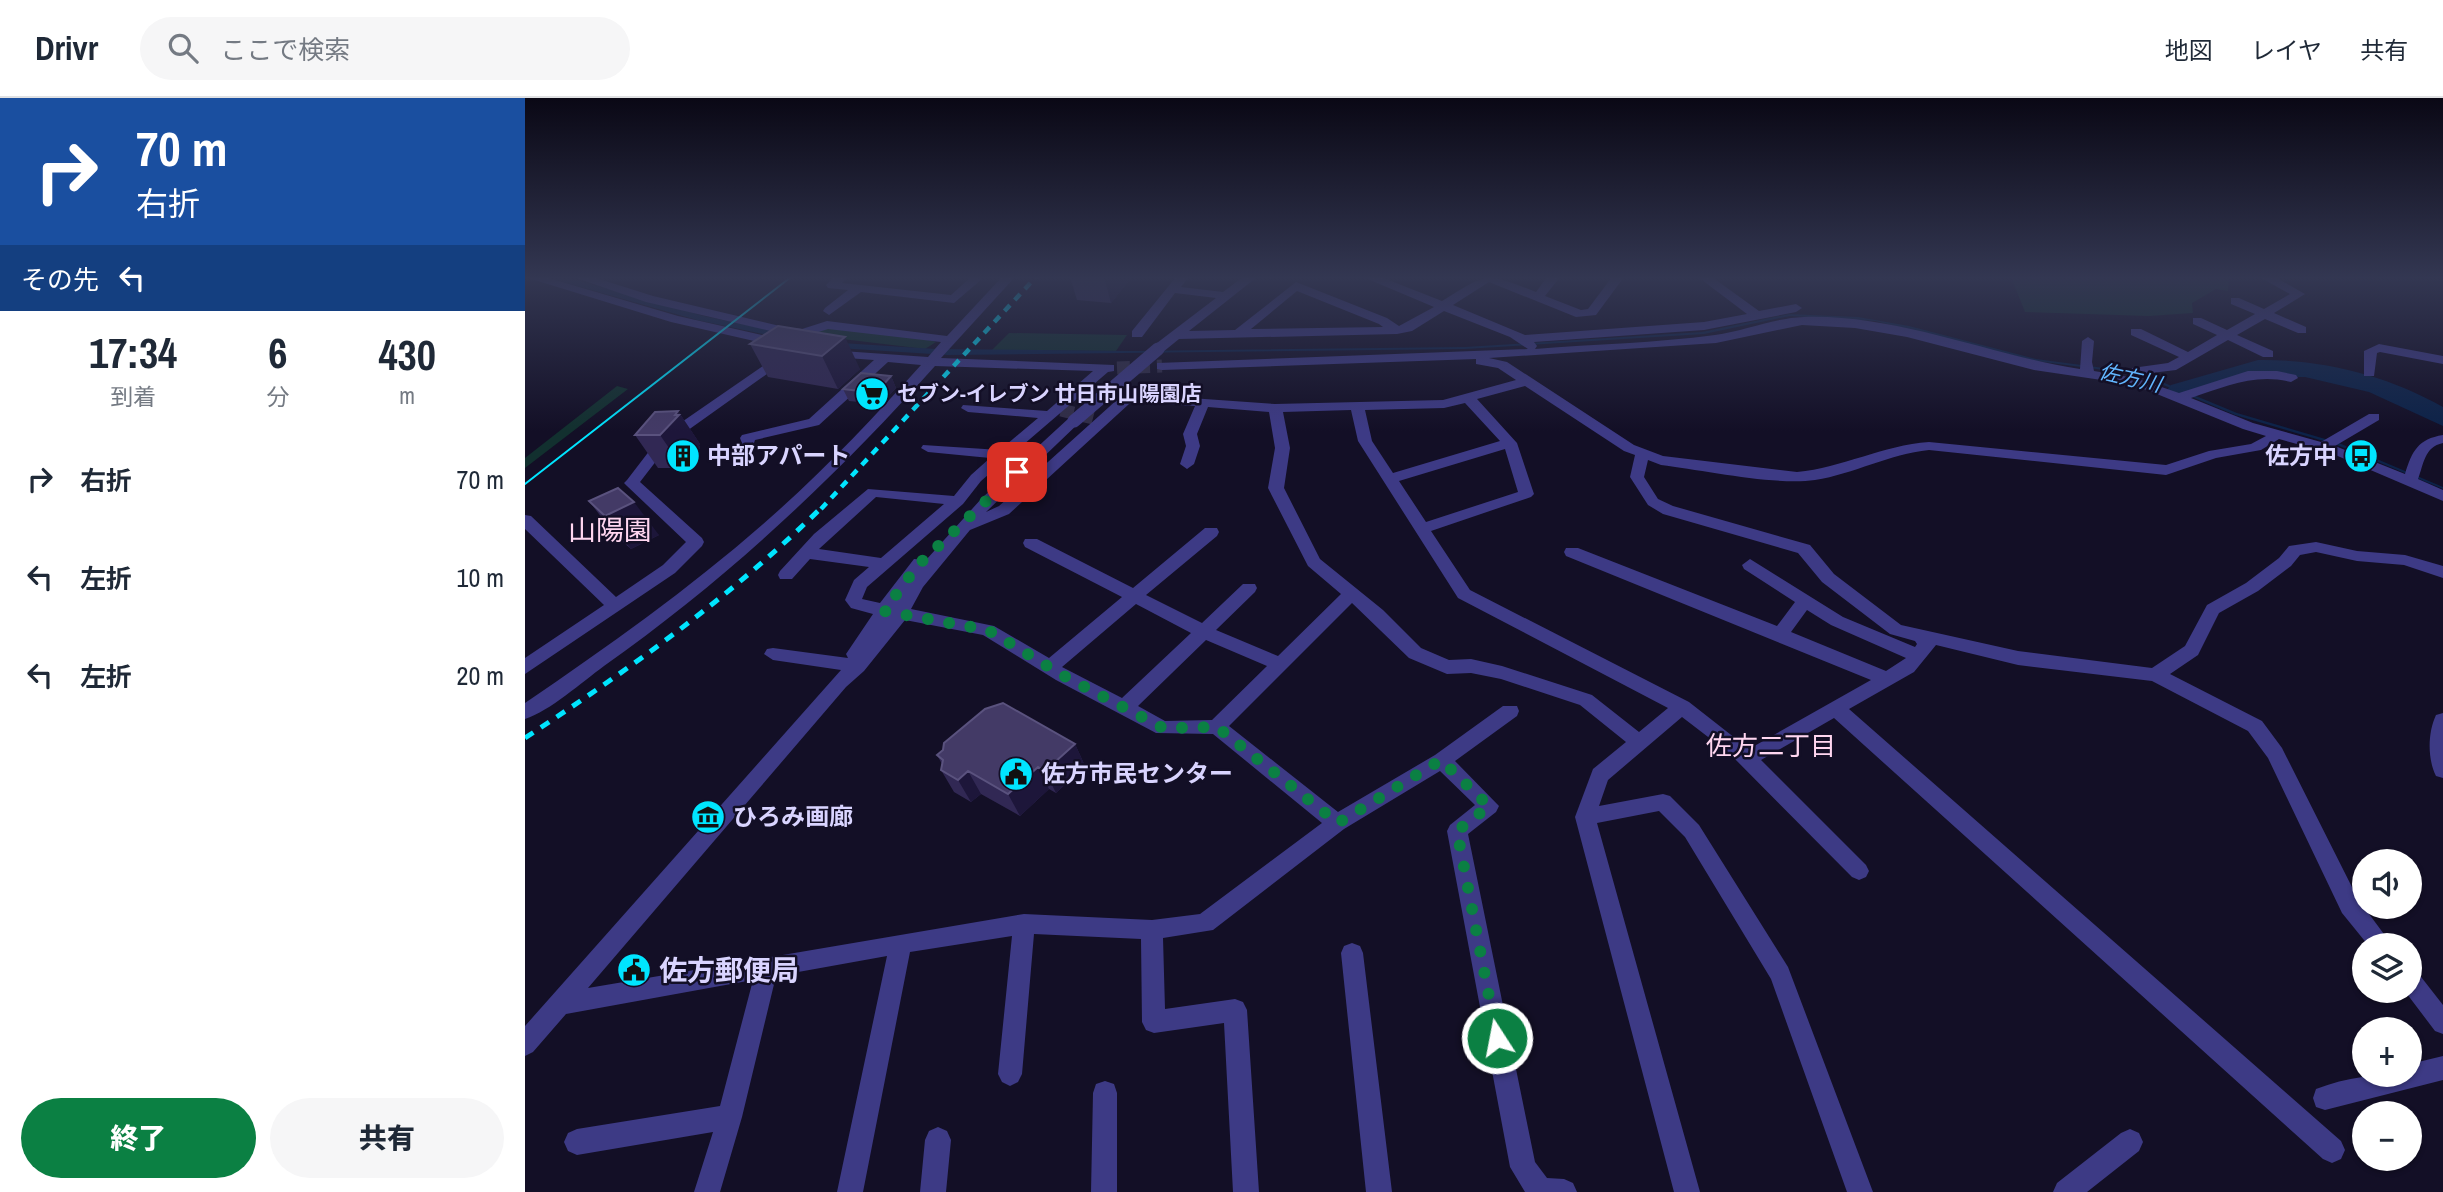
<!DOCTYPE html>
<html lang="ja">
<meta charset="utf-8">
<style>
:root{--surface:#fff;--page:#f6f6f7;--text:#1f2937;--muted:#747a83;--line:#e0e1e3;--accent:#0b8043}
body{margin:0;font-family:"Archivo Narrow","Noto Sans JP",sans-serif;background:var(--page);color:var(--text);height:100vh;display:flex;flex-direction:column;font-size:26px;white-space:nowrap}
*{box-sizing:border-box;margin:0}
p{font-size:23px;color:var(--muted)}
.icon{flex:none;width:38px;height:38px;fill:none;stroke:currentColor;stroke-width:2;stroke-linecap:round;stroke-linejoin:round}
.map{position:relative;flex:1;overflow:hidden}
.details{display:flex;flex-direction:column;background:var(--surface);width:525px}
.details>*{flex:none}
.banner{background:#1a4fa0;color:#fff;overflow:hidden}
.tools{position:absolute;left:1827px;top:751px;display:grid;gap:14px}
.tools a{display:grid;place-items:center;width:70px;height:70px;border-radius:50%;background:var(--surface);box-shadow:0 2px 5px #0004;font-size:35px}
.pin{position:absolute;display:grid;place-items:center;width:60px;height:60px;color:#fff;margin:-30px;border-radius:14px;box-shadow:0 4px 10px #0006}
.me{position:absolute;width:77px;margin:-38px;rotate:349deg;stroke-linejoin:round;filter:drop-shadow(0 0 5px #0008)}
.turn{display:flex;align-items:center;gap:24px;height:147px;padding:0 21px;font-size:32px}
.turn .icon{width:91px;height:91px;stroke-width:2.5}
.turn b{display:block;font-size:49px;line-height:60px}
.then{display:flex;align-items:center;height:66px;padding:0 21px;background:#0003;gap:14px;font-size:26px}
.eta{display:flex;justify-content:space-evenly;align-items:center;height:119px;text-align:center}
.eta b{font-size:42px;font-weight:800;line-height:49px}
.primary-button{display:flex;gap:14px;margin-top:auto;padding:14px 21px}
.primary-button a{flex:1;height:80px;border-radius:42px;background:var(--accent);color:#fff;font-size:28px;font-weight:800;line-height:80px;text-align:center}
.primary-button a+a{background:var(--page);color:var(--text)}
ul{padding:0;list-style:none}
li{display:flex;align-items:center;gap:21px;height:98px;padding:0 21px}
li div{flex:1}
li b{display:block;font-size:26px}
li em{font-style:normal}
header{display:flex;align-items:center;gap:42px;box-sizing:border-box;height:98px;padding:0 35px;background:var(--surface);border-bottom:2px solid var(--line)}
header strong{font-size:33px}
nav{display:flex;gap:38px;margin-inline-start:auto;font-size:24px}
.search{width:490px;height:63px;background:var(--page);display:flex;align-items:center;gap:18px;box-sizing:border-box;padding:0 24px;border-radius:38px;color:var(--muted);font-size:26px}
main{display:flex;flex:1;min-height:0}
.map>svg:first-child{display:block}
.green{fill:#12302f}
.water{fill:#0c2248}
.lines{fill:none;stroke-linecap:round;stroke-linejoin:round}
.river{fill:#0c2248;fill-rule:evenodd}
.minor-tunnel{stroke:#312d47;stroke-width:13;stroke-dasharray:13 7;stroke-linecap:butt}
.minor{fill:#3d3a85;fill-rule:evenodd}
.tram{stroke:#00e5ff;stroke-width:2}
.rail-far1{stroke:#00e5ff;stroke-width:4.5;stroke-dasharray:8 7;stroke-linecap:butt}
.rail{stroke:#00e5ff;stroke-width:5;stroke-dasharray:10 9;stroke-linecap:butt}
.minor-bridge{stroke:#3d3a85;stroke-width:13}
.wall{fill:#312854}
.shaded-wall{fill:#1d163a}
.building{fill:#433a66;stroke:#5a527e;stroke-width:2}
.route{stroke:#0b8043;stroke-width:12;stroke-dasharray:0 21.6}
.labels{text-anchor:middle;stroke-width:5;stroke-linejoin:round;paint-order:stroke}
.far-water-label{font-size:21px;font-style:italic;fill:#62b6ff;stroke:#130f26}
.far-poi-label{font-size:21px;font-weight:bold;fill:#d9d4ff;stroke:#130f26;text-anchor:start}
.poi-label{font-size:24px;font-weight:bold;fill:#d9d4ff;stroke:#130f26;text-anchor:start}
.neighbourhood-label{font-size:26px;fill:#ffd6f0;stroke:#130f26}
.quarter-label{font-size:28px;fill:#ffd6f0;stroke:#130f26}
.near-poi-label{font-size:28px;font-weight:bold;fill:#d9d4ff;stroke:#130f26;text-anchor:start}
</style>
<header>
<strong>Drivr</strong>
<div class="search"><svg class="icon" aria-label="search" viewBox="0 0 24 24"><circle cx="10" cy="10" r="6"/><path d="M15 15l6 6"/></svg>ここで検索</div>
<nav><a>地図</a><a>レイヤ</a><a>共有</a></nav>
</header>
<main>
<section class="details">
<div class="banner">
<div class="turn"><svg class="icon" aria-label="right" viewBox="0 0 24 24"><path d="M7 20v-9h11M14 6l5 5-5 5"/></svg><div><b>70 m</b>右折</div></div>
<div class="then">その先<svg class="icon" aria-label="left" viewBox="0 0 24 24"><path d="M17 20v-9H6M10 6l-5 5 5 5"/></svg></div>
</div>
<div class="eta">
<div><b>17:34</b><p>到着</p></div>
<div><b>6</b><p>分</p></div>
<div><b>430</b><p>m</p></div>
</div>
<ul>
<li><svg class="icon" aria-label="right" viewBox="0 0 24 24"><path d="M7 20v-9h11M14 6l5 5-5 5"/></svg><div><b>右折</b></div><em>70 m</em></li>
<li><svg class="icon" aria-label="left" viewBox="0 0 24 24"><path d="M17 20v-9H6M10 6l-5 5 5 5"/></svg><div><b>左折</b></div><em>10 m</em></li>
<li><svg class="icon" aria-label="left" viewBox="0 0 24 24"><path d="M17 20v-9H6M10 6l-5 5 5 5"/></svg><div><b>左折</b></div><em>20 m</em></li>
</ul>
<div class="primary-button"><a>終了</a><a>共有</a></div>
</section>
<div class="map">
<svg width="1918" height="1094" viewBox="0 0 1918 1094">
<rect width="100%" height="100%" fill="#130f26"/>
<path class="green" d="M1486 179H1704L1703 193 1691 191 1667 205 1668 215 1624 218 1500 214Z
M303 230 400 241 411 244 400 251 284 237Z
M484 235 602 237 591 253 467 252Z
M92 288 103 291 0 370V360Z"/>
<path class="water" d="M21 179H41L179 218 249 233 316 245 411 251 609 253 940 249 1177 234 1264 216 1333 219 1384 228 1511 261 1594 272 1625 279 1712 315 1814 345 1918 389V391L1812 347 1710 317 1624 281 1594 274 1511 263 1350 223 1265 218 1179 236 940 251 423 257 313 250 243 237 172 222Z"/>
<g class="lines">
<path class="river" d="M1733 262C1797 261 1862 277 1918 309V328L1844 294 1780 279H1723L1655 300 1646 297 1642 292 1646 287Z"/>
<path class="minor-tunnel" d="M592 270 637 268
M536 312 572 321"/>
<path class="minor" d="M0 179H20L153 218 254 241 250 234 121 204 48 179H68L128 198 259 229 277 231 302 223 422 238 477 179H490L416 260 589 267V273L583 274 456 383 438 406 342 489 337 501 355 505 389 461 401 462 457 400 544 320 549 319 556 323 461 414 474 408 594 300 609 296 750 306 918 302 991 282 973 270 951 266V261L637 272 632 271V265L1003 251 985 239 919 213 887 233 872 236 654 241 638 254H628V248L691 200 650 195 617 239H607V233L651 179H664L656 189 698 194 718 179H732L664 233 710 232 771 184 862 220 874 228 909 209 838 179H856L917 203C964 174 959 174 1011 194L1022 179H1035L1020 198 1056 212 1063 211 1087 179H1099L1071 217 1051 219 964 184 928 207 1000 237 1179 224 1222 216 1173 179H1187L1234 213 1271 206 1277 210 1271 214 1179 232 1009 244 1012 248 1010 251C1070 246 1131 245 1190 237 1219 233 1249 220 1279 219 1373 216 1463 257 1555 271L1557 243 1563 239 1569 243 1567 264 1569 273 1604 279 1607 270 1643 265 1654 259 1606 237V231H1616L1663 254 1692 237 1668 226V220H1676L1702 232 1730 216 1706 206V200H1714L1739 211 1765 196 1736 180 1750 179 1780 196 1749 215 1781 229V235H1773L1740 221 1712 237 1748 253V259H1738L1703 242 1651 272 1618 276 1616 282 1654 295 1723 273H1752L1771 277 1773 280 1766 284C1729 275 1700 289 1666 300L1728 325 1796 344 1844 316H1854V322L1810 348 1880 376C1887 353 1893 341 1918 337V345C1899 349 1899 366 1893 381L1918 392V403L1808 356 1754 341 1736 352 1691 360 1641 377 1404 352C1364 356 1329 376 1290 382 1251 388 1178 372 1136 367L1123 362 1119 379 1133 401 1148 408 1285 447 1309 476 1376 527 1493 553 1627 570 1660 548 1682 507 1721 485 1754 460 1764 448 1791 444 1832 453 1880 457 1918 468V480L1879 467 1832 463 1791 454 1775 457 1766 468 1733 493 1694 515 1673 557 1645 576 1737 623 1757 650 1833 801 1867 847H1843L1817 815 1743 660 1723 633 1627 583 1493 567 1411 547 1389 574 1324 611 1816 1043 1820 1052 1816 1061 1807 1065 1798 1061 1309 620 1236 662 1341 767 1344 773 1341 779 1334 782 1327 779 1204 655 1157 619 1083 682 1074 708 1138 696 1145 698 1174 727 1263 869 1348 1094H1322L1246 881 1160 739 1134 713 1072 725 1175 1094H1149L1050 719 1068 671 1101 644 1055 607 976 581 946 575 922 576 884 560 827 505 704 628 813 714 910 657 978 608H992L994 613 992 618 930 663 974 708 971 714 943 736 1010 1064 1022 1080 1039 1081 1048 1085 1052 1094H1000L985 1069 922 733 925 727 950 707 915 673 819 731 688 832 638 840 640 911 710 901 718 904 722 912 734 1094H708L699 925 629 935 621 932 617 924 616 841 509 836 497 976 493 984 485 988 477 984 473 976 487 838 385 854 338 1094H312L362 858 251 878 217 1019 195 1094H169L188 1034 52 1057 43 1053 39 1044 43 1035 52 1031 195 1008 228 882 41 916 8 954 0 958V928L316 572 248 562 239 556 242 551 248 550 323 560 321 556 348 516 326 510 320 502 329 482 344 469 285 461 267 481H255L253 477 255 473 289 436 343 391 429 398 446 377 465 360 403 354 396 350 398 347 475 352 513 320 443 314 436 310 438 307 522 313 568 273 410 268C310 380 202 481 79 568 57 584 25 613 0 621V605C88 545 175 483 255 411 305 366 351 317 396 267L363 264 294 327 230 342 228 348H218L215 340 217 337 284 321 349 262 308 259 301 255 303 252 403 259 416 244 303 231 278 239 264 236 269 244 256 249 146 224ZM772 193 854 226 858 229 726 231ZM1277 227 1330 230 1382 239 1509 272 1590 284 1622 292 1718 331 1741 338 1726 346 1684 353 1641 367 1404 344C1358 347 1317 370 1272 374L1138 358 1109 347 982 264 964 260 1191 245ZM1000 288 1099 353 1110 357 1105 379 1123 407 1138 416 1273 455 1297 484 1365 536 1390 543 1392 546 1390 549 1318 519 1225 461 1217 467 1219 471 1270 504 1252 528 1053 450H1041L1039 454 1041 458 1346 582 1224 651 1164 604 945 492 906 433 1006 399 1009 396 992 345 952 301ZM610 304 670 308 658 336 661 348 655 366 662 371 669 366 675 348 672 336 683 309 744 314 750 350 743 390 783 468 816 496 753 558 691 532 730 494 732 490 730 486H718L677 525 621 497 692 438 694 434 692 430H680L608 490 512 441H500L498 445 500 449 597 499 524 560 469 528 386 511 398 489 445 432 484 416 604 306ZM940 305 975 343 868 375 847 343 840 312 919 310ZM826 312 833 343 933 500 1143 610 1114 634 1067 597 977 568 946 561 924 562 896 550 858 512 795 461 759 390 765 350 758 314ZM980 351 993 394 901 424 874 383ZM351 399 419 406 356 460 294 451ZM611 506 666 535 597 600 537 569ZM1282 512 1306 527 1381 560 1361 573 1266 534ZM380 522 458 537 531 582 631 635 688 636 797 725 675 816 627 822 499 816 63 890 321 589 339 573ZM681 542 742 568 687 622 640 623 613 608Z
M309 179H323L317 185 426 197 446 179 457 181 429 205 336 194 304 217 298 213 300 210 323 192 303 190 301 187Z
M1854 246 1918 258V266L1855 254 1852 255 1849 278H1839V253Z
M258 254 265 258 263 261 145 345 115 384 177 440 179 444 177 448 150 475 0 576V560L79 507 0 431V417L6 418 91 499 138 467 161 444 102 388 99 385 102 382 135 339Z
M1918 615V680L1911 678C1902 660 1903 634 1911 617Z
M827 845 835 848 838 855 867 1094H841L816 855 819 848Z
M1885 872 1893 875 1918 907V936L1910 933 1879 892H1885Z
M1918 958V982L1800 1012 1791 1009 1788 1000 1791 991C1822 979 1852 976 1885 976V966Z
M580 983 589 986 592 995V1094H566L568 995 571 986Z
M413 1029 422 1033 426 1042 421 1094H395L400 1042 404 1033Z
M1605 1031 1614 1035 1618 1044 1614 1053 1562 1094H1528L1532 1085 1596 1035Z"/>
<path class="tram" d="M0 386 266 179"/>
<path class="rail-far1" d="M296 411 511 179"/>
<path class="rail" d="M0 640C105 571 208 497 297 409"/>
<path class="minor-bridge" d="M549 323 633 251"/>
</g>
<path class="wall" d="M545 179H607L586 205 552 202Z
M253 228 335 271 313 291 243 279 225 246Z
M366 278 371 290 356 306 324 303 318 291Z
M153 313 175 346 174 347 175 350 158 370H133L110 337Z
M64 403 134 437 106 451 90 437Z
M550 646 560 668 531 695 524 691 495 718 456 696 446 704 429 694 416 672 417 666 412 657Z"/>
<path class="shaded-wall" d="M579 179H607L586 205Z
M320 239 335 271 313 291 297 258Z
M366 278 371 290 356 306 351 295Z
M153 313 175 346 174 347 175 350 158 370 135 337Z
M109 404 134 437 106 451 80 418Z
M550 646 560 668 531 695 520 673Z
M513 669 524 691 495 718 483 696Z
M443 673 456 696 446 704 433 682Z"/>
<path class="building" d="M253 228 320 239 297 258 225 246Z
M336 275 366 278 351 295 318 291Z
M153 313 150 317H154L135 337H110L130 314Z
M93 390 109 404 80 418 64 403Z
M478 605 550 646 520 673 513 669 483 696 443 673 433 682 416 672 418 662 412 657 418 652 419 645 460 611Z"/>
<linearGradient id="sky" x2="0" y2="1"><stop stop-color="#0a0815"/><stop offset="0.54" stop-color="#333752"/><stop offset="1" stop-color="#333752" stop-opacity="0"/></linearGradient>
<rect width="1918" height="333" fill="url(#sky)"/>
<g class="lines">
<path class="route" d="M492 374 393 467 359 513 463 532 537 577 638 630 692 629 813 725 916 662 964 708 932 733 972 940"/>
</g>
<defs>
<g id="supermarket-disc" transform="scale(1.75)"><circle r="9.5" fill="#00e5ff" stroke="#130f26"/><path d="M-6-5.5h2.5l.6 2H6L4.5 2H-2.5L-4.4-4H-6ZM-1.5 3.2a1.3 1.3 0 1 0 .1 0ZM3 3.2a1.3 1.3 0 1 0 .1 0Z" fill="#111"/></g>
<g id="building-disc" transform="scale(1.75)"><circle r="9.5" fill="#00e5ff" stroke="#130f26"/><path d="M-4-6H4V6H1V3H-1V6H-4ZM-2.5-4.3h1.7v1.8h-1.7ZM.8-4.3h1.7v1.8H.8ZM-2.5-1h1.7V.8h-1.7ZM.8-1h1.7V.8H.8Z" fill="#111"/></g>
<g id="bus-disc" transform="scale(1.75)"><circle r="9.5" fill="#00e5ff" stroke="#130f26"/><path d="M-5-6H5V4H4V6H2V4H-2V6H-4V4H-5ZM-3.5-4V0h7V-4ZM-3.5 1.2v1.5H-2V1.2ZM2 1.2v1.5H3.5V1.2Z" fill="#111"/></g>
<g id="civic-disc" transform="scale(1.75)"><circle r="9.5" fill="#00e5ff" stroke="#130f26"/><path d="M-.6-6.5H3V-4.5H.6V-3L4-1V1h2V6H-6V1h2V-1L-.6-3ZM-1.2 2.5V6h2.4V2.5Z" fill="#111"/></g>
<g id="museum-disc" transform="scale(1.75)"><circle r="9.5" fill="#00e5ff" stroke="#130f26"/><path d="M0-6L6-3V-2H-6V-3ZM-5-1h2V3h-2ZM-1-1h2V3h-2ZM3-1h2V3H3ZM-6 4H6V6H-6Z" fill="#111"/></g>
</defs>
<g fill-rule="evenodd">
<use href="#supermarket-disc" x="347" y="296"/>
<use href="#building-disc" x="158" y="358"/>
<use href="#bus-disc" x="1836" y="358"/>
<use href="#civic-disc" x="491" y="676"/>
<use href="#museum-disc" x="183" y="719"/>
<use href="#civic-disc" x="109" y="872"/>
</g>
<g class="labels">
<g class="far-water-label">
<text transform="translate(1605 280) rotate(13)" y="7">佐方川</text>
</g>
<g class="far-poi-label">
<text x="372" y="303">セブン-イレブン 廿日市山陽園店</text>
</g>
<g class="poi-label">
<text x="182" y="366">中部アパート</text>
<text x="1812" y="366" text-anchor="end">佐方中</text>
<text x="516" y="684">佐方市民センター</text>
<text x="208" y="727">ひろみ画廊</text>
</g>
<g class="neighbourhood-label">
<text x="1246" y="657">佐方二丁目</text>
</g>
<g class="quarter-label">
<text x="85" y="442">山陽園</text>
</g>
<g class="near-poi-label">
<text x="134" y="882">佐方郵便局</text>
</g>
</g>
</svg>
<div class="tools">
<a><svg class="icon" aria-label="sound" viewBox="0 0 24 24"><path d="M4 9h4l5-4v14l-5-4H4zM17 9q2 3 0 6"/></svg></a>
<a><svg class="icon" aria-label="layers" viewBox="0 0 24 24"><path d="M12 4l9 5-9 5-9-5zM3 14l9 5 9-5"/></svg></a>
<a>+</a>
<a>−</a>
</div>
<div class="pin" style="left:492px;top:374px;background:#d93025"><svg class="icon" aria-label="arrive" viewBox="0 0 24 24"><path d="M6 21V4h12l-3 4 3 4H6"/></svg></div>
<svg class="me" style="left:972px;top:940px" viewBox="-20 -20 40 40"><circle r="17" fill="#0b8043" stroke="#fff" stroke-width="3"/><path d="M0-11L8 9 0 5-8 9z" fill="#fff"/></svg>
</div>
</main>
